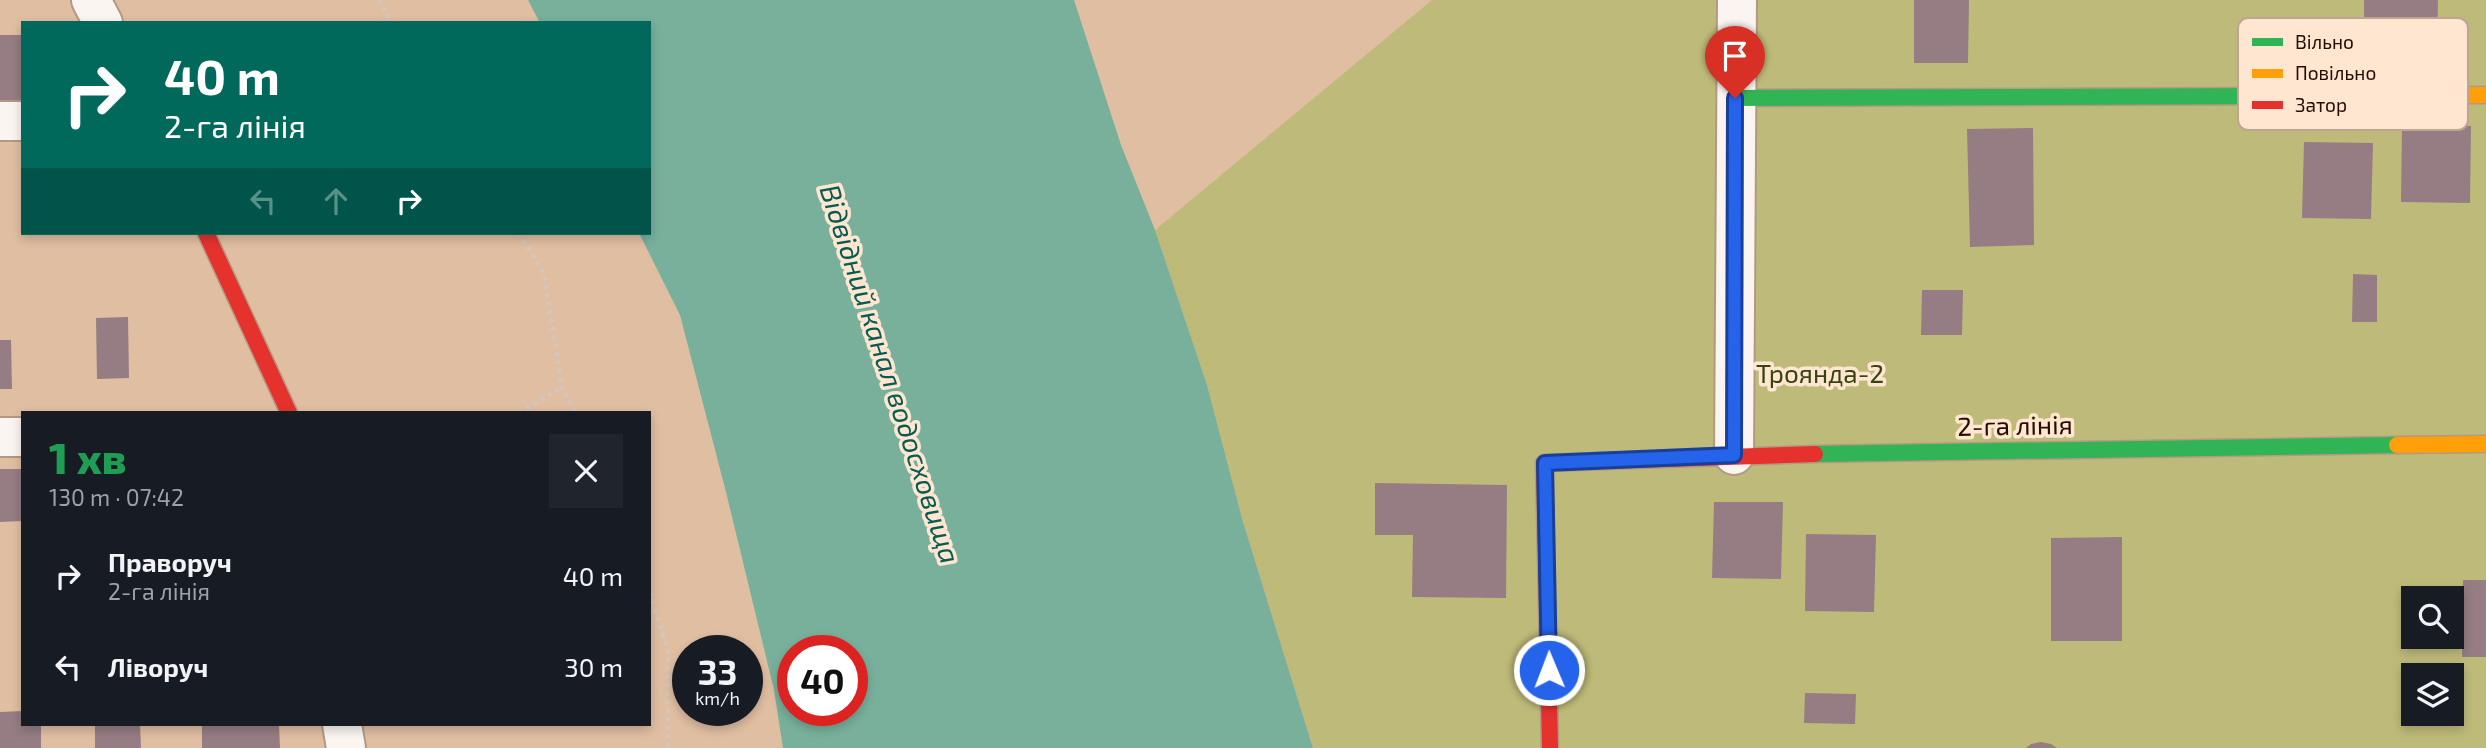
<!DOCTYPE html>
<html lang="uk">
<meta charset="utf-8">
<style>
:root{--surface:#171b24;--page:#20242c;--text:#f1f3f6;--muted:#9ea1a6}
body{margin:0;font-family:"Exo 2",sans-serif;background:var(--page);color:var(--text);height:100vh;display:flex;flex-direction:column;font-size:26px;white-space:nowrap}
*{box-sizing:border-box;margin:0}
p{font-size:23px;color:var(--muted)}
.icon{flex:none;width:38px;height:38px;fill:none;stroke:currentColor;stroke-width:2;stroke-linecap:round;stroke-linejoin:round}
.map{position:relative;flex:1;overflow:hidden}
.drawer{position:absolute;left:21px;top:411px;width:630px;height:315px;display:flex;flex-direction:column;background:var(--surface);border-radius:0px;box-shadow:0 4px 10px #0003}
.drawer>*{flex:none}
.top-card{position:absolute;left:21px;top:21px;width:630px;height:214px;border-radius:0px;box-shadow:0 4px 10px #0003;background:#00695c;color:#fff;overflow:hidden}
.controls{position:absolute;left:2401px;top:586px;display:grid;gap:14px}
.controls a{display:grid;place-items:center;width:63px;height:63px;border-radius:0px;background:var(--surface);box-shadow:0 4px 10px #0003;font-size:35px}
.speed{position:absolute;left:672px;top:635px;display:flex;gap:14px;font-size:35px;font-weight:700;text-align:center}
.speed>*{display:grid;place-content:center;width:91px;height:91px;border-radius:50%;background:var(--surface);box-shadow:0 4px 10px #0003;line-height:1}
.speed small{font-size:18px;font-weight:400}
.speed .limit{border:10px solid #d22;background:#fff;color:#111}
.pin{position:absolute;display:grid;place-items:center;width:60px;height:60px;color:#fff;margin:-72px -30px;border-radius:50% 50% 50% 0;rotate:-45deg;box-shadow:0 0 7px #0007}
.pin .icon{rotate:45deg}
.me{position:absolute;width:77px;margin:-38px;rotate:359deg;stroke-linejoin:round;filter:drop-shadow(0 0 5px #0008)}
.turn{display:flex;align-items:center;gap:24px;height:147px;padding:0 28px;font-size:32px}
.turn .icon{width:91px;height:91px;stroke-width:2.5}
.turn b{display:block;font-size:49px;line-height:60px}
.lanes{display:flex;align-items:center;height:66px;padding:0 28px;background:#0003;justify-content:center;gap:35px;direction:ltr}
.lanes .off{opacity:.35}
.round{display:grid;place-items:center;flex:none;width:74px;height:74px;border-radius:0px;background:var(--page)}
.overview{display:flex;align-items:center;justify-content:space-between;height:119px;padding:0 28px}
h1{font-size:42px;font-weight:800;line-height:52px;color:#1e9e55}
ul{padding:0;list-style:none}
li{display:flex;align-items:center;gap:21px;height:91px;padding:0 28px}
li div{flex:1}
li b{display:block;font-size:26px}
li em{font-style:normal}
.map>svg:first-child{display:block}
.green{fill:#bebb7a;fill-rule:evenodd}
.water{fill:#78b09c;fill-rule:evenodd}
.building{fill:#957d83}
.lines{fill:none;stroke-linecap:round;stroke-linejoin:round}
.street-casing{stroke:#b39983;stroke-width:42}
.fast-casing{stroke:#b39983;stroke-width:19}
.slow-casing{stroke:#b39983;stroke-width:19}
.jam-casing{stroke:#b39983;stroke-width:19}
.path{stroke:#d3c8c0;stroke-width:4.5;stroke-dasharray:3.5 5;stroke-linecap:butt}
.street{stroke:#faf5f1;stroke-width:38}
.fast{stroke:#30b455;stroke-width:16}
.slow{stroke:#ff9f0a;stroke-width:16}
.jam{stroke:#e5322d;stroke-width:16}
.route-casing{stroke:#184099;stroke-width:18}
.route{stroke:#2563eb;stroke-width:12}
.labels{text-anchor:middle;stroke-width:7;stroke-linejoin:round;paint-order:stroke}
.park-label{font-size:26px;fill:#384311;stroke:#ffe6d1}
.street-label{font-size:26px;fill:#220d00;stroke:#ffe6d1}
.water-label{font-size:28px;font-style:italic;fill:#085b50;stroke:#ffe6d1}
.key{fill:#ffe6d1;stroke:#bda592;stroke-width:2}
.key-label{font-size:19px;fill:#220d00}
</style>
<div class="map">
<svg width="2486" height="748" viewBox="0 0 2486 748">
<rect width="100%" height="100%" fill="#e0bea2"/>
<path class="green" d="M1432 0H2486V748H1313L1243 522 1207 385 1155 230ZM2413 598H2452V637H2413ZM2413 676H2452V714H2413Z"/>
<path class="water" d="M528 0H1074L1121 145 1155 230 1207 385 1243 522 1313 748H783L774 690 726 492 680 315 639 233H649V23H540ZM793 651H852V710H793Z"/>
<path class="building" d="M1914 0H1969L1968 63H1914Z
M2364 0H2438L2437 44 2364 43Z
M0 35H23V104H0Z
M2402 125 2471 126 2470 203 2401 202Z
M2033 128 2034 245 1970 247 1967 129Z
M2304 142 2373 143 2371 219 2302 218Z
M2353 274 2377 275V322H2352Z
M1922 290H1963L1962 335H1921Z
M128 317 129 378 97 379 96 318Z
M0 340H11L12 389H0Z
M0 469H23V521L0 522Z
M1375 483 1507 485 1506 598 1412 597 1413 535H1375Z
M1714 502H1783L1781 579 1712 578Z
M1806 534 1876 535 1874 612 1805 611Z
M2122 537V641H2051V538Z
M2463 580H2486V657H2462Z
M1805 693 1856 694 1855 724 1804 723Z
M23 711V724H41V748H0V712Z
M95 724H140L141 748H95Z
M202 724H279L280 748H202Z
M2041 742 2051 744 2057 748H2026L2031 744Z"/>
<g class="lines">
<g class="street-casing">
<path id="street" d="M91 0 103 23
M0 121H23
M0 437H23
M1734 455 1737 0
M342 724 346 748"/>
</g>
<g class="fast-casing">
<path id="fast" d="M1735 98 2308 96
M1815 454 2397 445"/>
</g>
<g class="slow-casing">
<path id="slow" d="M2308 96 2486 95
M2397 445 2486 444"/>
</g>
<g class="jam-casing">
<path id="jam" d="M206 233 289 413
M1550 748 1544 463 1815 454"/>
</g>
<path class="path" d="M379 0 391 23
M519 233 544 273 562 387 575 413
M519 413 562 387
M649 593 668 650V748"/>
<use href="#street" class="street"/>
<use href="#fast" class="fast"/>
<use href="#slow" class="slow"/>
<use href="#jam" class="jam"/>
</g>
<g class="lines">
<g class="route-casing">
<path id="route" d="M1549 670 1545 463 1734 455 1735 98"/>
</g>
<use href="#route" class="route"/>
</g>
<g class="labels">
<g class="park-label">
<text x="1820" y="383">Троянда-2</text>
</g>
<g class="street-label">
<text transform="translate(2015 426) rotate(-1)" y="9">2-га лінія</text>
</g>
<g class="water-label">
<text transform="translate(890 374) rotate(72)" y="10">Відвідний канал водосховища</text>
</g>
</g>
<rect x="2238" y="18" width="230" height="112" rx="10" class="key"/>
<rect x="2252" y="38" width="31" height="8" fill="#30b455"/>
<rect x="2252" y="69" width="31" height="9" fill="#ff9f0a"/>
<rect x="2252" y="101" width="31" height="8" fill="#e5322d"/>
<g class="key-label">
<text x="2295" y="49">Вільно</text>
<text x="2295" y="80">Повільно</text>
<text x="2295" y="112">Затор</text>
</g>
</svg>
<div class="controls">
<a><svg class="icon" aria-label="search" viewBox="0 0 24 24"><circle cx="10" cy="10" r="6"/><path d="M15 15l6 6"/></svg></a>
<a><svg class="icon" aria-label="layers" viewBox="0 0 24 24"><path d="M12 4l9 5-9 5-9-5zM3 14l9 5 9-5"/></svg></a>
</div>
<div class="speed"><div>33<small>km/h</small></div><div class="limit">40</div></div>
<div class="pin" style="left:1735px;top:98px;background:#d93025"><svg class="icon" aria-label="arrive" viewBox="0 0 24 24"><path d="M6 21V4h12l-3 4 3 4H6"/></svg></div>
<svg class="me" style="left:1549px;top:670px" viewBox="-20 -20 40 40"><circle r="17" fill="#2563eb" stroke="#fff" stroke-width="3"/><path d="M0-11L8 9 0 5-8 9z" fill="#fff"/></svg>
<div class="top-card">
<div class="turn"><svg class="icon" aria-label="right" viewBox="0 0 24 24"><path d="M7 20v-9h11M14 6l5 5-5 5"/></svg><div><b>40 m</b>2-га лінія</div></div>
<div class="lanes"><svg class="icon off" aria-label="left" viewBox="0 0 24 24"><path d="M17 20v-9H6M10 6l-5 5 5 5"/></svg><svg class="icon off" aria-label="ahead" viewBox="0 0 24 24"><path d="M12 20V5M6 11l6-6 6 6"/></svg><svg class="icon" aria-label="right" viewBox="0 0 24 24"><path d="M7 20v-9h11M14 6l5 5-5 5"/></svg></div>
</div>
<section class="drawer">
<div class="overview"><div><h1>1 хв</h1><p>130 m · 07:42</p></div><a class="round"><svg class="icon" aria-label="close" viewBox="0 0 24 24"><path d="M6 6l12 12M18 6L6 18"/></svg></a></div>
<ul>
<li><svg class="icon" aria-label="right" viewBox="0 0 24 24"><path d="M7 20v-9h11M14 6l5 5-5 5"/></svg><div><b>Праворуч</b><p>2-га лінія</p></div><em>40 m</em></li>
<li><svg class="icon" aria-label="left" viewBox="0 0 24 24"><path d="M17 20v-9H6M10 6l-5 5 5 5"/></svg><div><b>Ліворуч</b></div><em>30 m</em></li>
</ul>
</section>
</div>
